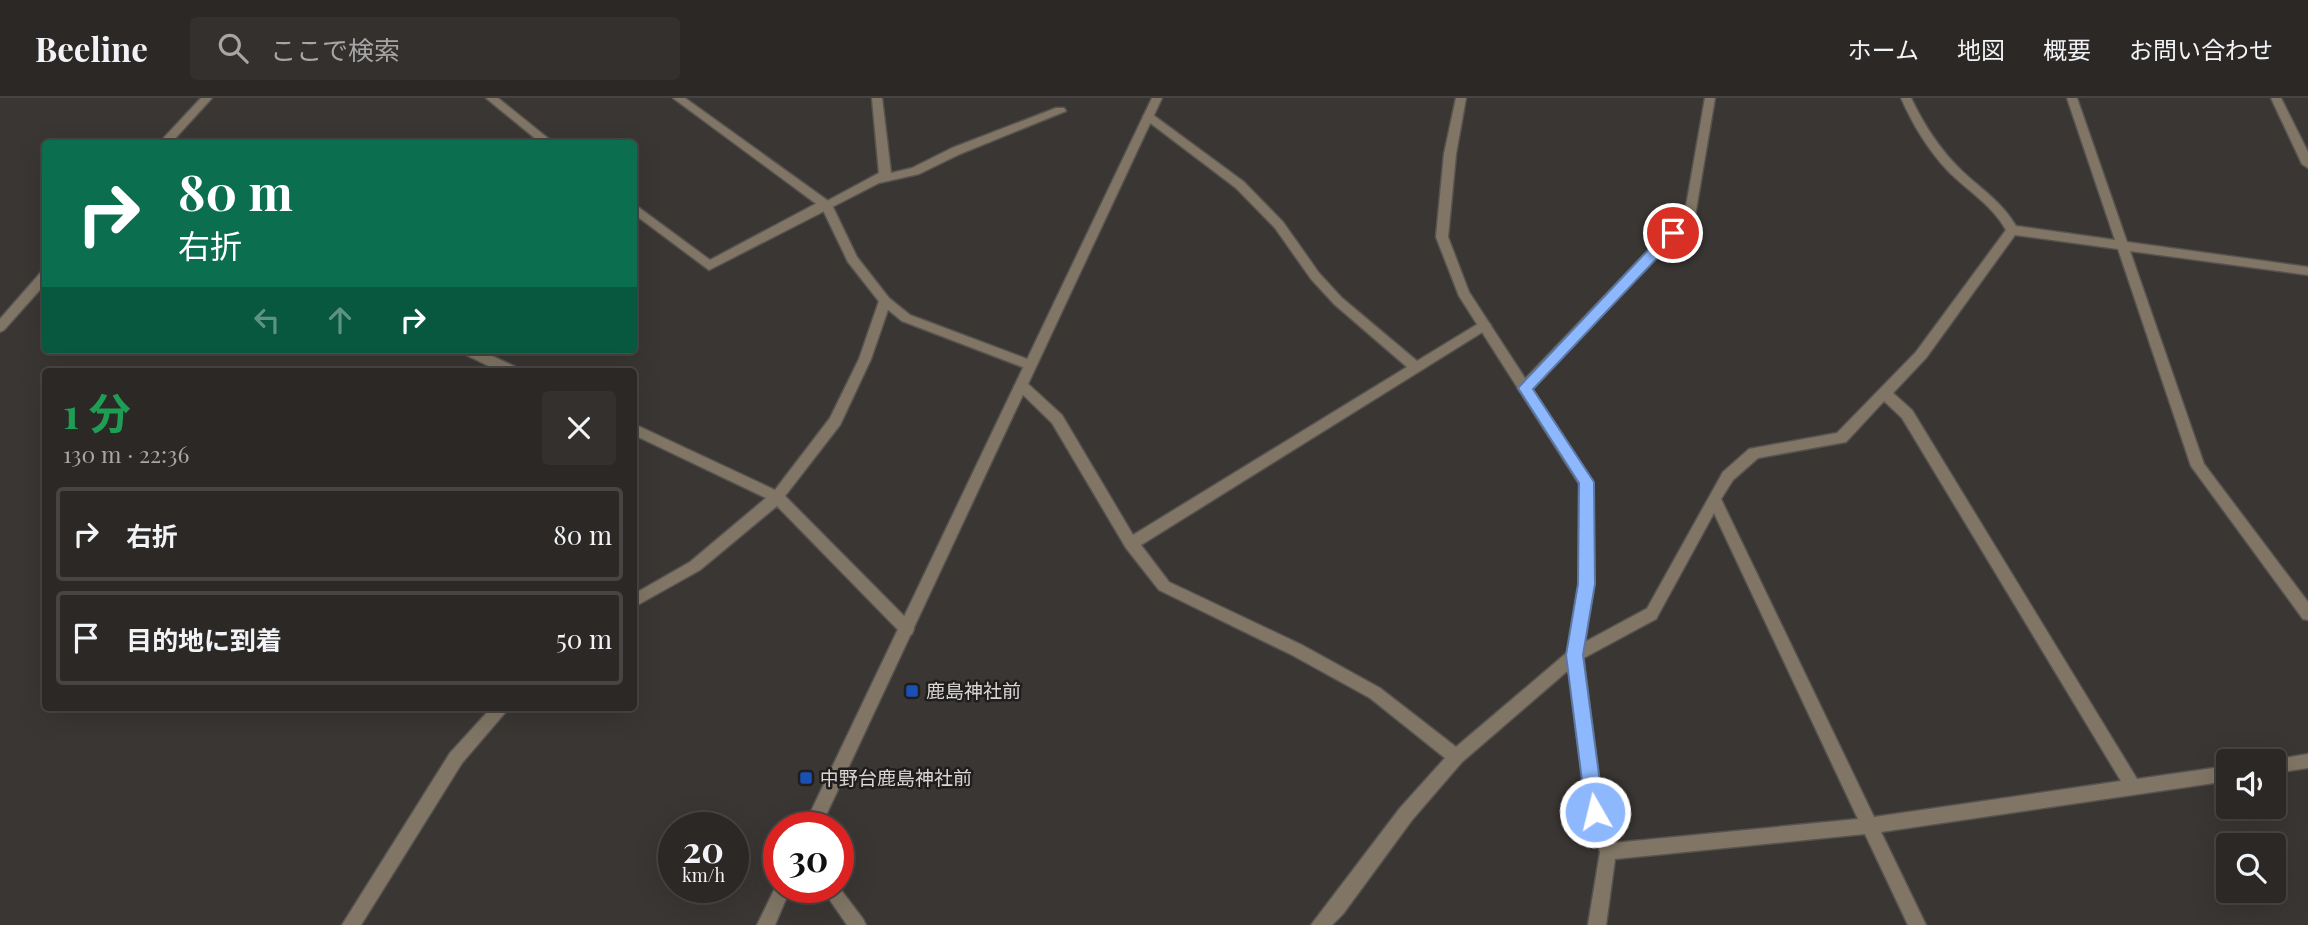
<!DOCTYPE html>
<html lang="ja">
<meta charset="utf-8">
<style>
:root{--surface:#2c2826;--page:#34302e;--text:#f1f3f6;--muted:#a6a6a7;--line:#484443}
body{margin:0;font-family:"Playfair Display","Noto Sans JP",serif;background:var(--page);color:var(--text);height:100vh;display:flex;flex-direction:column;font-size:26px;white-space:nowrap}
*{box-sizing:border-box;margin:0}
p{font-size:23px;color:var(--muted)}
.icon{flex:none;width:38px;height:38px;fill:none;stroke:currentColor;stroke-width:2;stroke-linecap:round;stroke-linejoin:round}
.map{position:relative;flex:1;overflow:hidden}
.side{position:absolute;left:42px;top:270px;width:595px;height:343px;display:flex;flex-direction:column;background:var(--surface);border-radius:7px;box-shadow:0 7px 28px #0002,0 0 0 2px var(--line)}
.side>*{flex:none}
.hud{position:absolute;left:42px;top:42px;width:595px;height:214px;border-radius:7px;box-shadow:0 7px 28px #0002,0 0 0 2px var(--line);background:#0b6e4f;color:#fff;overflow:hidden}
.buttons{position:absolute;left:2216px;top:651px;display:grid;gap:14px}
.buttons a{display:grid;place-items:center;width:70px;height:70px;border-radius:7px;background:var(--surface);box-shadow:0 7px 28px #0002,0 0 0 2px var(--line);font-size:35px}
.speed{position:absolute;left:658px;top:714px;display:flex;gap:14px;font-size:35px;font-weight:700;text-align:center}
.speed>*{display:grid;place-content:center;width:91px;height:91px;border-radius:50%;background:var(--surface);box-shadow:0 7px 28px #0002,0 0 0 2px var(--line);line-height:1}
.speed small{font-size:18px;font-weight:400}
.speed .limit{border:10px solid #d22;background:#fff;color:#111}
.pin{position:absolute;display:grid;place-items:center;width:60px;height:60px;color:#fff;margin:-30px;border:4px solid #fff;border-radius:50%;box-shadow:0 2px 7px #0007}
.me{position:absolute;width:77px;margin:-38px;rotate:352deg;stroke-linejoin:round;filter:drop-shadow(0 0 5px #0008)}
.turn{display:flex;align-items:center;gap:24px;height:147px;padding:0 21px;font-size:32px}
.turn .icon{width:91px;height:91px;stroke-width:2.5}
.turn b{display:block;font-size:49px;line-height:60px}
.lanes{display:flex;align-items:center;height:66px;padding:0 21px;background:#0003;justify-content:center;gap:35px;direction:ltr}
.lanes .off{opacity:.35}
.round{display:grid;place-items:center;flex:none;width:74px;height:74px;border-radius:7px;background:var(--page)}
.head{display:flex;align-items:center;justify-content:space-between;height:119px;padding:0 21px}
h1{font-size:42px;font-weight:700;line-height:52px;color:#1e9e55}
ul{padding:0;list-style:none}
li{display:flex;align-items:center;gap:21px;height:94px;margin:0 14px 10px;padding:0 7px;border:4px solid var(--line);border-radius:7px}
li div{flex:1}
li b{display:block;font-size:26px}
li em{font-style:normal}
header{display:flex;align-items:center;gap:42px;box-sizing:border-box;height:98px;padding:0 35px;background:var(--surface);border-bottom:2px solid var(--line)}
header strong{font-size:33px}
nav{display:flex;gap:38px;margin-inline-start:auto;font-size:24px}
.search{width:490px;height:63px;background:var(--page);display:flex;align-items:center;gap:18px;box-sizing:border-box;padding:0 24px;border-radius:7px;color:var(--muted);font-size:26px}
.map>svg:first-child{display:block}
.lines{fill:none;stroke-linecap:round;stroke-linejoin:round}
.service-casing{stroke:#575350;stroke-width:3}
.minor-casing{stroke:#575350;stroke-width:3}
.tertiary-casing{stroke:#575350;stroke-width:3}
.service{fill:#817665;fill-rule:evenodd}
.minor{fill:#817665;fill-rule:evenodd}
.tertiary{fill:#817665;fill-rule:evenodd}
.route{fill:#8eb8fd;stroke:#5c78a4;stroke-width:2}
.transit-dot{fill:#1a4fb4;stroke:#201e1d;stroke-width:2.5}
.labels{text-anchor:middle;stroke-width:5;stroke-linejoin:round;paint-order:stroke}
.poi-label{font-size:19px;fill:#d9d6d5;stroke:#201e1d;text-anchor:start}
</style>
<header>
<strong>Beeline</strong>
<div class="search"><svg class="icon" aria-label="search" viewBox="0 0 24 24"><circle cx="10" cy="10" r="6"/><path d="M15 15l6 6"/></svg>ここで検索</div>
<nav><a>ホーム</a><a>地図</a><a>概要</a><a>お問い合わせ</a></nav>
</header>
<div class="map">
<svg width="2308" height="827" viewBox="0 0 2308 827">
<rect width="100%" height="100%" fill="#3a3633"/>
<g class="lines">
<g class="service-casing">
<path id="service" d="M486 0H498L555 46H542Z
M872 0H882L891 75 912 70 952 50 1056 10H1064L1066 13 960 56 919 76 879 85 709 172 634 116V106L710 162 821 103H827L879 75Z
M1705 0H1715L1695 118 1530 294H1520L1518 290 1520 286 1685 114Z
M1149 14 1244 84 1283 124 1319 175 1342 200 1417 263 1481 224 1485 222 1491 227 1489 230 1141 447 1169 484 1302 547 1380 590 1456 649 1570 552 1646 511 1651 510 1656 511 1658 516 1656 521 1580 562 1462 664 1412 722 1343 816 1332 827H1311L1400 710 1445 660 1370 600 1292 557 1159 492 1126 450 1052 325 1014 288 1021 283 1026 284 1062 317 1133 437 1407 269 1334 206 1311 181 1275 130 1236 90 1145 21 1143 18Z
M885 198 891 203 871 261 840 327 785 398 912 526 914 531 912 536 907 538 902 536 777 408 700 472 634 509V496L690 464 766 400 634 337V326L775 392 830 320 859 261 879 203Z
M461 252H479L516 269 517 273H499L462 255Z
M492 609H510L462 665 361 827H342L450 655Z"/>
</g>
<g class="minor-casing">
<path id="minor" d="M201 0H212L170 46H158Z
M673 0H685L831 105 857 159 889 200 910 217 1035 264 1036 267 1035 270H1025L902 223 881 206 848 164 822 110Z
M1456 0H1466L1456 56 1448 139 1469 194 1593 385V486L1583 557 1603 714 1613 745 1858 721 1714 415 1656 521 1651 522 1646 521 1644 516 1723 374 1749 351 1837 335 1916 254 2006 132C1992 107 1968 93 1948 73 1928 52 1913 27 1901 0H1911C1924 27 1940 52 1962 73 1981 91 2002 104 2016 128L2115 142 2067 0H2077L2127 144 2308 169V177L2130 153 2204 366 2308 504V522L2303 521 2191 368 2118 151 2015 137 1926 260 1893 295 1912 312 2137 681 2228 668V683L1881 734 1926 827H1908L1865 736 1615 761 1606 827H1588L1600 754 1587 714 1567 557 1579 486V386L1459 198 1436 139 1444 56ZM1884 303 1902 320 2121 683 1874 719 1721 401 1733 382 1758 360 1846 344Z
M2271 0H2281L2308 54V70L2302 66Z
M46 172V185L4 232 0 234V221L42 173Z
M2308 656V670L2273 675V663H2267Z
M838 788 863 821 866 827H847L821 789Z"/>
</g>
<g class="tertiary-casing">
<path id="tertiary" d="M1152 0H1162L820 730H803Z
M779 782V789H791L775 827H757Z"/>
</g>
<use href="#service" class="service"/>
<use href="#minor" class="minor"/>
<use href="#tertiary" class="tertiary"/>
</g>
<path class="route" d="M1673 130 1680 135 1678 138 1533 291 1594 384 1595 486 1583 557 1604 714 1601 720 1595 723 1588 720 1586 714 1566 557 1578 486 1579 385 1518 290 1668 131Z"/>
<g class="transit-dot">
<rect x="905" y="586" width="14" height="14" rx="3.5"/>
<rect x="799" y="673" width="14" height="14" rx="3.5"/>
</g>
<g class="labels">
<g class="poi-label">
<text x="926" y="600">鹿島神社前</text>
<text x="820" y="687">中野台鹿島神社前</text>
</g>
</g>
</svg>
<div class="buttons">
<a><svg class="icon" aria-label="sound" viewBox="0 0 24 24"><path d="M4 9h4l5-4v14l-5-4H4zM17 9q2 3 0 6"/></svg></a>
<a><svg class="icon" aria-label="search" viewBox="0 0 24 24"><circle cx="10" cy="10" r="6"/><path d="M15 15l6 6"/></svg></a>
</div>
<div class="speed"><div>20<small>km/h</small></div><div class="limit">30</div></div>
<div class="pin" style="left:1673px;top:135px;background:#d93025"><svg class="icon" aria-label="arrive" viewBox="0 0 24 24"><path d="M6 21V4h12l-3 4 3 4H6"/></svg></div>
<svg class="me" style="left:1595px;top:714px" viewBox="-20 -20 40 40"><circle r="17" fill="#8eb8fd" stroke="#fff" stroke-width="3"/><path d="M0-11L8 9 0 5-8 9z" fill="#fff"/></svg>
<div class="hud">
<div class="turn"><svg class="icon" aria-label="right" viewBox="0 0 24 24"><path d="M7 20v-9h11M14 6l5 5-5 5"/></svg><div><b>80 m</b>右折</div></div>
<div class="lanes"><svg class="icon off" aria-label="left" viewBox="0 0 24 24"><path d="M17 20v-9H6M10 6l-5 5 5 5"/></svg><svg class="icon off" aria-label="ahead" viewBox="0 0 24 24"><path d="M12 20V5M6 11l6-6 6 6"/></svg><svg class="icon" aria-label="right" viewBox="0 0 24 24"><path d="M7 20v-9h11M14 6l5 5-5 5"/></svg></div>
</div>
<section class="side">
<div class="head"><div><h1>1 分</h1><p>130 m · 22:36</p></div><a class="round"><svg class="icon" aria-label="close" viewBox="0 0 24 24"><path d="M6 6l12 12M18 6L6 18"/></svg></a></div>
<ul>
<li><svg class="icon" aria-label="right" viewBox="0 0 24 24"><path d="M7 20v-9h11M14 6l5 5-5 5"/></svg><div><b>右折</b></div><em>80 m</em></li>
<li><svg class="icon" aria-label="arrive" viewBox="0 0 24 24"><path d="M6 21V4h12l-3 4 3 4H6"/></svg><div><b>目的地に到着</b></div><em>50 m</em></li>
</ul>
</section>
</div>
